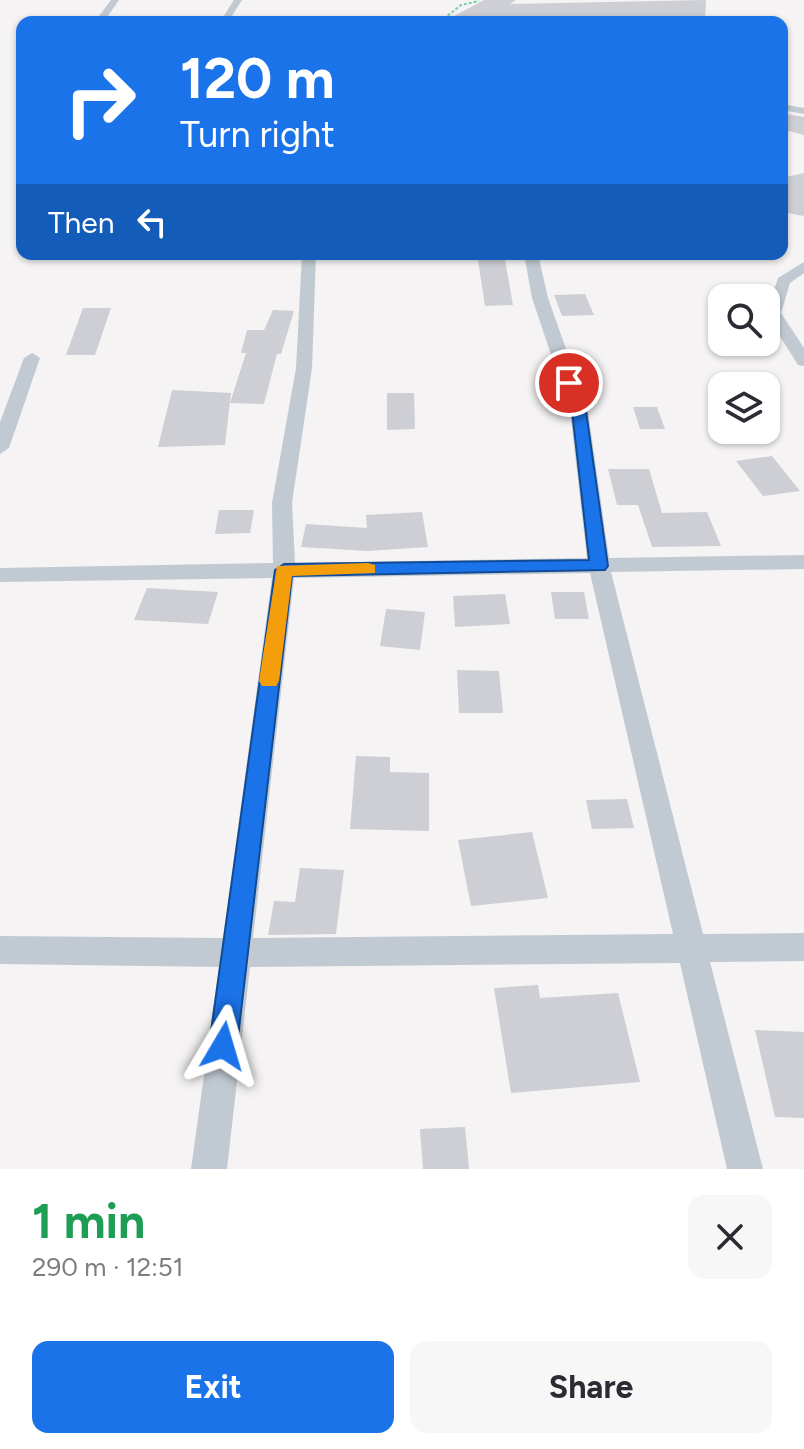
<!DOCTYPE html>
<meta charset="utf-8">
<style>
:root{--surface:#fff;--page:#f7f7f7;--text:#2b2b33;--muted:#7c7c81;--accent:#1a73e8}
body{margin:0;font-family:Figtree,sans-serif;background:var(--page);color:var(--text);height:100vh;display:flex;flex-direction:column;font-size:30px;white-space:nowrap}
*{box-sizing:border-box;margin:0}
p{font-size:26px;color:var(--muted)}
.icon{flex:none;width:44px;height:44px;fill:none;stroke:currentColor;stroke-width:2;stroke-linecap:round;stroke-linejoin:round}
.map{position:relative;height:1169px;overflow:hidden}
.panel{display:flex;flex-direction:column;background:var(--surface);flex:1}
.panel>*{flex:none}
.top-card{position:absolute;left:16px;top:16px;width:772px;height:244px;border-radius:16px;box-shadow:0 2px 6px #0004;background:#1a73e8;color:#fff;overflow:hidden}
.controls{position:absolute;left:708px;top:284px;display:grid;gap:16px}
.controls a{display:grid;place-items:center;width:72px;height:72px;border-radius:16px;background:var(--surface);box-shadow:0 2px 6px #0004;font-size:40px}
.pin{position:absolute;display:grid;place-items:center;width:68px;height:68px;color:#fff;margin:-34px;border:4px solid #fff;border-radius:50%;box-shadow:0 2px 8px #0007}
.me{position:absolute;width:88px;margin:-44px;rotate:7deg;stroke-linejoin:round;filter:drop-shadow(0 0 6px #0008)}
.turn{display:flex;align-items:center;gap:28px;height:168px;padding:0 32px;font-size:36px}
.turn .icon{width:104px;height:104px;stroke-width:2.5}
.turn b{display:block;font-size:56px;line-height:68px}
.then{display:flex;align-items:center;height:76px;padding:0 32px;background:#0003;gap:16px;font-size:30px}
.round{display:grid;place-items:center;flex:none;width:84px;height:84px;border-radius:16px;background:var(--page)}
.overview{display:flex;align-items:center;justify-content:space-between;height:136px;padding:0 32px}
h1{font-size:48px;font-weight:700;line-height:60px;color:#1e9e55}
.button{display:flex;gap:16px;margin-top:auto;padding:16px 32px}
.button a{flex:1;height:92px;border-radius:16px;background:var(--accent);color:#fff;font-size:32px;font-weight:700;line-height:92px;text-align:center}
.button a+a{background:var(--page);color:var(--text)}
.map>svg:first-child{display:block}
.building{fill:#cdcfd5}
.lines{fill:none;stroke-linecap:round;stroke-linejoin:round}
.path{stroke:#7ad0a6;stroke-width:2;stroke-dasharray:3 2;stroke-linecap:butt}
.street{fill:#c1cad2;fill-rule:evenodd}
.route{fill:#1a73e8;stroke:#114b97;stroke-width:2}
.slow{fill:#f59e0b}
</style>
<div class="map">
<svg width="804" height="1169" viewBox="0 0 804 1169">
<rect width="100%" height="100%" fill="#f5f3f3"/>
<path class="building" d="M484 0H516L510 4 706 0 705 22H443Z
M782 113 804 117V135L782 129Z
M804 173V216L782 212V178Z
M478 260H505L513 305 485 306Z
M585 294 594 315 562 316 554 295Z
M83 308H111L95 355H66Z
M273 310 294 311 281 354H277L264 404 230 403 246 353H241L247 330H264Z
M172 390 231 393 225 445 158 447Z
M387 393H414L415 429 387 430Z
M633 407H657L665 429H640Z
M772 456 800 491 763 496 736 461Z
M608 469H649L662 513 707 512 721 546 652 547 638 505H617Z
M219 510H254L250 533 215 534Z
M422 512 428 547 368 551 301 547 306 524 367 528 366 515Z
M147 588 218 592 208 624 134 620Z
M551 592H584L589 619H555Z
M505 594 510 624 455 627 453 596Z
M386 609 425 612 420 650 380 646Z
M457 670 499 671 503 713H459Z
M356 756 390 757V772L429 773V831L350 829Z
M627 799 634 828 592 829 586 800Z
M532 832 548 898 471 906 458 840Z
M300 868 344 870 336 934 268 935 274 901 295 902Z
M538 985 540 998 618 993 640 1082 511 1093 494 988Z
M755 1030 804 1032V1118L775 1117Z
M465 1127 469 1169H423L420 1129Z"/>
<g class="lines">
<path class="path" d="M440 22 461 5 479 1"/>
<path class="street" d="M111 0H119L105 20 87 22 99 16Z
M234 0H242L228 22H220Z
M782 104 804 108V114L782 110Z
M302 254H316L312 368 292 503 295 563 587 558 570 411 532 298 524 254H538L548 298 588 411 609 558 804 555V569L611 572 703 934 804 933V961L710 962 763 1169H727L680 963 250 967 227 1169H191L219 967 0 964V936L223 938 272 578 0 582V568L273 563 272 503 296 368ZM590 573 673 934 253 938 294 578Z
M804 262V273L790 283 781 313 804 348V366L798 365 766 314 778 278Z
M32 353 40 358 9 448 0 454V422L24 358Z"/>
</g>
<path class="route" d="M564 380H574L586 411 608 566 605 570 292 576 237 1046 233 1055 223 1059 213 1055 209 1046 275 570 284 564 589 560 572 411Z"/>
<path class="slow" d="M368 563 375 565V573L292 576 279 681 276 686H262L259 681 277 566Z"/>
</svg>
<div class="controls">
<a><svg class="icon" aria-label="search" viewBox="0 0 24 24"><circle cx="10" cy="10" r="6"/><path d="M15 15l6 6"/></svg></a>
<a><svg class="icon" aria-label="layers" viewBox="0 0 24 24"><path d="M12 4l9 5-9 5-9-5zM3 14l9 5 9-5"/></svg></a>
</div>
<div class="pin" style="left:569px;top:383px;background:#d93025"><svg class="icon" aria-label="arrive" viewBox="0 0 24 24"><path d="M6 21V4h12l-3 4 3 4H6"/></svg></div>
<svg class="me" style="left:223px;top:1046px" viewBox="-20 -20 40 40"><path d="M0-17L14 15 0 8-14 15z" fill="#1a73e8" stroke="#fff" stroke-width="4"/></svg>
<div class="top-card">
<div class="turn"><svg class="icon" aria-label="right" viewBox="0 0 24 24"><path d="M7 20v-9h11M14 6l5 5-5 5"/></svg><div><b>120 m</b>Turn right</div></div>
<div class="then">Then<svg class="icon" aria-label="left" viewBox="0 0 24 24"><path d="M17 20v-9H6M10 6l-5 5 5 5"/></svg></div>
</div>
</div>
<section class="panel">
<div class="overview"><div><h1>1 min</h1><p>290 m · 12:51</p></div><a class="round"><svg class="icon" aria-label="close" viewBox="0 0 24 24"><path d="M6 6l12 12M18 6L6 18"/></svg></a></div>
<div class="button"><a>Exit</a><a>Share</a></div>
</section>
